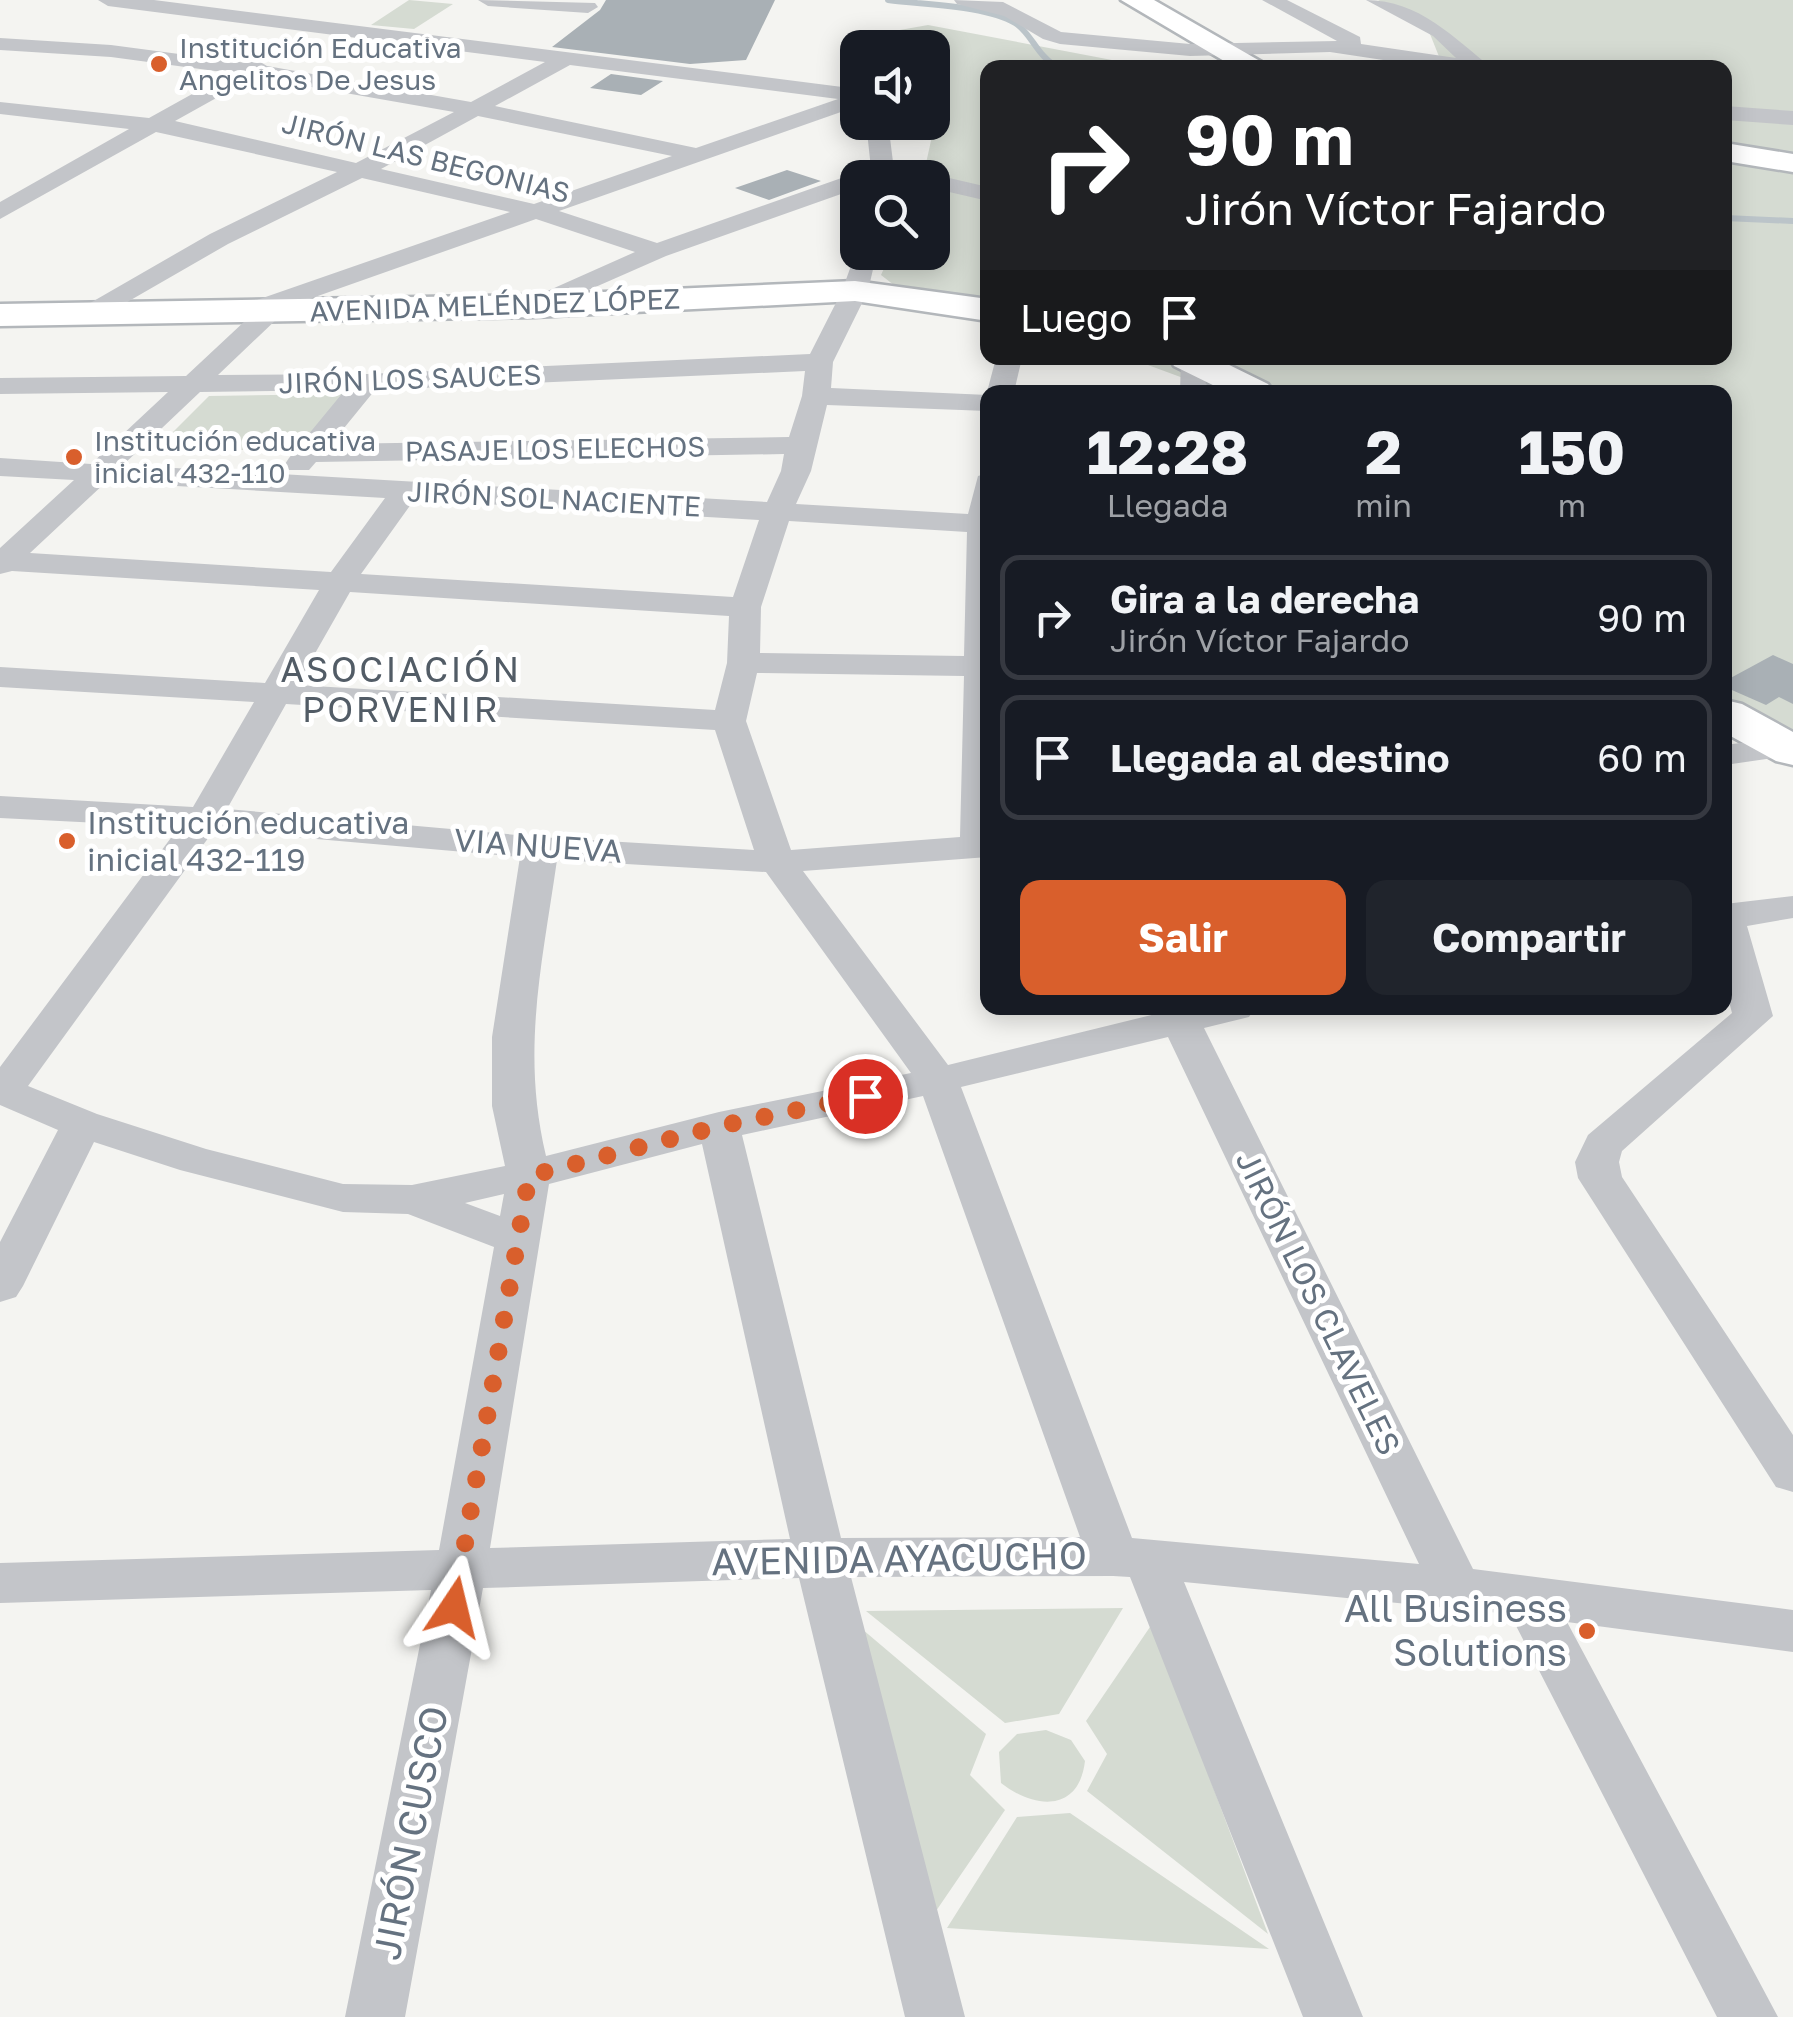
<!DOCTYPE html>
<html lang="es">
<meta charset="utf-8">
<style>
:root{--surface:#171b24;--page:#20242c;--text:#f1f3f6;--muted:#9ea1a6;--line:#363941;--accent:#d95f2c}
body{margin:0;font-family:"Golos Text",sans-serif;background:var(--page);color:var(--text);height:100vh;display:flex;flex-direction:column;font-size:38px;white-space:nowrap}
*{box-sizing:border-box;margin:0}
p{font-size:32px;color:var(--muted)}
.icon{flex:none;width:55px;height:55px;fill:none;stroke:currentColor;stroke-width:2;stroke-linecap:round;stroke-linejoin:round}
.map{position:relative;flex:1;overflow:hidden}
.details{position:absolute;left:980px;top:385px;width:752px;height:630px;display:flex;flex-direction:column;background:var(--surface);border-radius:20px;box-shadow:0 5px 25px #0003}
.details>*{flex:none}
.hud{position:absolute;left:980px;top:60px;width:752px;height:305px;border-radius:20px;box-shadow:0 5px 25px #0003;background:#202124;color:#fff;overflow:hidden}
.tools{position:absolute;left:840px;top:30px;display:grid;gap:20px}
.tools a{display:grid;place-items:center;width:110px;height:110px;border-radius:20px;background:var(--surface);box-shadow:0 5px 25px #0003;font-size:50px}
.pin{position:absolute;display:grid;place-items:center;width:85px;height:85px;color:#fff;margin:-42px;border:5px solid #fff;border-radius:50%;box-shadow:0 2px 10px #0007}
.me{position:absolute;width:110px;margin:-55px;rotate:10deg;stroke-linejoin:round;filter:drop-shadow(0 0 8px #0008)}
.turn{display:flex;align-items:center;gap:35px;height:210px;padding:0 40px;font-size:45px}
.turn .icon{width:130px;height:130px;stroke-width:2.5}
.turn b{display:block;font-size:70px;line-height:85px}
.then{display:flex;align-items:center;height:95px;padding:0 40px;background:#0003;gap:20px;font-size:38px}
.eta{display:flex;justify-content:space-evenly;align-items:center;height:170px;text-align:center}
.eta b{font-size:60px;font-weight:700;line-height:70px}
.action{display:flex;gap:20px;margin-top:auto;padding:20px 40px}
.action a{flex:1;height:115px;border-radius:20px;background:var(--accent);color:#fff;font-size:40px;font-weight:700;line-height:115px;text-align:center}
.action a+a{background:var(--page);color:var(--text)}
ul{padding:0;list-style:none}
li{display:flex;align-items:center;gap:30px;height:125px;margin:0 20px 15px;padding:0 20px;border:5px solid var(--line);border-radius:20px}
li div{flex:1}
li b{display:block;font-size:38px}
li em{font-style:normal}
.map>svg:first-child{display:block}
.green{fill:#d5dbd2}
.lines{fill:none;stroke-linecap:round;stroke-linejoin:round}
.stream{stroke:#bbc4c9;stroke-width:6}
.building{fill:#a9b0b5}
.secondary-casing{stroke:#b3b7bb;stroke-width:5}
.street{fill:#c3c5c9;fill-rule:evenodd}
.secondary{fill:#fff;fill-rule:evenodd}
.route{stroke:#d95f2c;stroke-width:18;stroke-dasharray:0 32.4}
.poi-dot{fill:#d95f2c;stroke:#fff;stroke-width:4}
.labels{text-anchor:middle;stroke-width:10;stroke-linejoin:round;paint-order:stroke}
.far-poi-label{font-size:28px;fill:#657280;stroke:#fff;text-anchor:start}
.far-street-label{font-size:28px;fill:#657280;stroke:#fff}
.poi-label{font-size:32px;fill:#657280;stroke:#fff;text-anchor:start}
.street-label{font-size:32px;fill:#657280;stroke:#fff}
.neighbourhood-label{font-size:35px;letter-spacing:2.5px;fill:#525c66;stroke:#fff}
.near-street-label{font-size:38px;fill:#657280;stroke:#fff}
.near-poi-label{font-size:38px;fill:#657280;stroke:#fff;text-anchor:end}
</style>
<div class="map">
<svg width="1793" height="2017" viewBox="0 0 1793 2017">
<rect width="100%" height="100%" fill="#f4f4f1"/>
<path class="green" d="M409 0 453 4 414 29 371 25Z
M1378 0H1793V741L1725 704V392H1221L1129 358H1725V68L1404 67 1442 64 1428 29Z
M928 25 1112 60 1211 67 988 68 987 322 899 289 881 275 891 253 932 252V178L923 177 934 127 932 48 870 47 860 37Z
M347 394 301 452 158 447 209 396Z
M1123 1608 1059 1714 1005 1723 866 1611Z
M1152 1624 1268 1934 1087 1791 1107 1754 1086 1721Z
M862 1629 986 1734 970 1775 1005 1810 936 1911Z
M1046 1730 1071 1740 1085 1761C1079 1813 1034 1809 1001 1783L999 1752 1017 1734Z
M1070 1813 1269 1949 947 1928 1017 1817Z"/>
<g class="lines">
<path class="stream" d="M888 0C923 5 985 5 1015 23 1031 32 1037 57 1059 68
M1725 218 1793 221"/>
</g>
<path class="building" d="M606 0H775L746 60 690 64 552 47 600 10Z
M611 74 663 81 641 95 590 88Z
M787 170 821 181 769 200 735 188Z
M1773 655 1793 664V704L1779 697 1766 705 1725 687V681Z"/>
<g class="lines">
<g class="secondary-casing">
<path id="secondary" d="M1121 0H1154L1272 68H1236Z
M1725 143 1793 154V172L1725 161Z
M855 281 988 299V321L855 301 534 317 0 326V304L534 295Z
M1169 358H1215L1268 384 1274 392H1227L1174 366Z
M1725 700 1742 704 1793 732V765L1776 761 1725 733Z"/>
</g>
<path class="street" d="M98 0H154L858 89V106L559 211 657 243 850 175H866L858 178V188L666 256 534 314 521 306 525 301 635 252 536 219 281 309 279 317 218 375 367 374 810 354 842 291 858 246V252H877L868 291 833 362 831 388 988 395V411L827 405 811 471 796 504 968 514 978 476 988 473V857L803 871 948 1065 1180 1008H1255L1249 1017 1204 1028 1473 1569 1793 1610V1652L1567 1622 1778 2017H1717L1510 1614 1184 1582 1363 2017H1303L1130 1577 1113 1576 851 1577 965 2017H905L799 1578 483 1588 405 2017H345L431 1590 0 1603V1563L439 1550 494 1247 408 1214 343 1212 180 1170 94 1142 23 1286 16 1297 0 1302V1242L58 1130 0 1105V1067L179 827 0 818V796L193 807 254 702 0 687V667L265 683 319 590 12 571 0 574V548L74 480 0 476V458L91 464 168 392 0 394V378L186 376 246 320 234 318 230 313 234 308 510 212 362 178 228 244 96 320H78L74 315 78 310 210 234 337 172 156 132 0 219V202L129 129 0 114V102L149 118 230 73 111 57 0 50V38L111 45 247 63 257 60 267 66 471 102 545 62 108 6ZM570 65 838 99 696 148 495 106ZM254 77 454 112 356 163 175 121ZM478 116 672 156 534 204 381 169ZM805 371 802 396 789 437 331 444 375 390ZM345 390 289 458 285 464 289 470H309L316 462 784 454 781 471 767 502 123 465 200 392ZM106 482 385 498 331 572 30 553ZM414 500 759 520 733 597 361 574ZM789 521 967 532 964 656 760 653 761 607ZM350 592 729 616 727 663 715 710 297 685ZM757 673 964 676 960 837 791 850 746 721ZM286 704 715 730 754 850 540 837 227 809ZM214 830 520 857 492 1037V1106L505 1166 412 1185 343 1184 206 1149 97 1114 28 1086ZM557 860 766 872 911 1073 719 1112 546 1156C521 1051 542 965 557 860ZM1168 1037 1419 1564 1132 1538 961 1087ZM923 1096 1080 1537 841 1538 742 1135ZM702 1144 790 1539 490 1548 549 1184ZM504 1194 500 1216 465 1203Z
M478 0 595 3 598 7 588 13 488 6Z
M954 0 1003 2 1061 32 1190 44 1337 41 1262 0H1287L1360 37 1361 44 1456 58 1433 36 1366 0C1419 0 1454 38 1492 68H1436L1330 52 1190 56 1060 44 1043 39 1004 16 957 4Z
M1725 106 1793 111V125L1725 120Z
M866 122H888L895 178H872Z
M932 174 988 187V201L932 188V178H923Z
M996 358H1022L1014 392H987Z
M1181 358H1205L1206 392H1180Z
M1785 737 1793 739V755L1725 765V745Z
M1793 896V918L1747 926 1773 1016 1622 1151 1619 1162 1622 1177 1793 1435V1492L1776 1487 1578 1178 1575 1162 1588 1135 1732 1013 1725 986V904Z"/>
<use href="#secondary" class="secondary"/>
</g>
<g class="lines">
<path class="route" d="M454 1607 529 1176 720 1126 865 1096"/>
</g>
<g class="poi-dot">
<circle cx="159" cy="64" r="10"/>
<circle cx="74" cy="457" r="10"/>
<circle cx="67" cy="841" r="10"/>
<circle cx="1587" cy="1631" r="10"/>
</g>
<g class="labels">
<g class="far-poi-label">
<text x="179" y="58">Institución Educativa<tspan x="179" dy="32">Angelitos De Jesus</tspan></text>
<text x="94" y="451">Institución educativa<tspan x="94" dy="32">inicial 432-110</tspan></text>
</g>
<g class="far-street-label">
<text transform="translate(426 158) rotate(14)" y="10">JIRÓN LAS BEGONIAS</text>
<text transform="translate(495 305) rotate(-2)" y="10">AVENIDA MELÉNDEZ LÓPEZ</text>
<text transform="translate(410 379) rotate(-2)" y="10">JIRÓN LOS SAUCES</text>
<text transform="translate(555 449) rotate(-1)" y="10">PASAJE LOS ELECHOS</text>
<text transform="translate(554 499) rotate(3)" y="10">JIRÓN SOL NACIENTE</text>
</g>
<g class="poi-label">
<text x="87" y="834">Institución educativa<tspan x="87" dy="37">inicial 432-119</tspan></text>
</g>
<g class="street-label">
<text transform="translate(538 846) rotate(4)" y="11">VIA NUEVA</text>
<text transform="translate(1318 1303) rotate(64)" y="11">JIRÓN LOS CLAVELES</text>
</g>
<g class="neighbourhood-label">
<text x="401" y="682">ASOCIACIÓN<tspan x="401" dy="40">PORVENIR</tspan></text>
</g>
<g class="near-street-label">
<text transform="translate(899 1559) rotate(-1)" y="13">AVENIDA AYACUCHO</text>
<text transform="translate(411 1833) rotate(-79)" y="13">JIRÓN CUSCO</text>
</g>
<g class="near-poi-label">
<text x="1567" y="1622">All Business<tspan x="1567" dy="44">Solutions</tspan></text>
</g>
</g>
</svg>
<div class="tools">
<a><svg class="icon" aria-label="sound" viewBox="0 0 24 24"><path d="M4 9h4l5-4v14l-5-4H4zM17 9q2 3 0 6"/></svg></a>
<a><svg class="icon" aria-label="search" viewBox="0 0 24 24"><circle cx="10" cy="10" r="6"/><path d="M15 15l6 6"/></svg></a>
</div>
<div class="pin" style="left:865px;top:1096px;background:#d93025"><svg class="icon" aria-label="arrive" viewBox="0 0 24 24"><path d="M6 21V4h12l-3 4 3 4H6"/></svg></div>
<svg class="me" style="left:454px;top:1607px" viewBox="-20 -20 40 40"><path d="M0-17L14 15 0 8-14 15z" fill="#d95f2c" stroke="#fff" stroke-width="4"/></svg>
<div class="hud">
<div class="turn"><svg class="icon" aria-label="right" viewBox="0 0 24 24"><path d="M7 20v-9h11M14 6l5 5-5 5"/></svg><div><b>90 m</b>Jirón Víctor Fajardo</div></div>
<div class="then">Luego<svg class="icon" aria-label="arrive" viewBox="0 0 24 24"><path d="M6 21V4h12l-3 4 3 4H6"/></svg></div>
</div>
<section class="details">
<div class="eta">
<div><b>12:28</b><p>Llegada</p></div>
<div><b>2</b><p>min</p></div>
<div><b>150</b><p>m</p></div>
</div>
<ul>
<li><svg class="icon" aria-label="right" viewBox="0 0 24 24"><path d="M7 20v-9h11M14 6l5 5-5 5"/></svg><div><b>Gira a la derecha</b><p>Jirón Víctor Fajardo</p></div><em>90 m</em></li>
<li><svg class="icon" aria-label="arrive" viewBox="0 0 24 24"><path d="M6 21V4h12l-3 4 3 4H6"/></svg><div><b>Llegada al destino</b></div><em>60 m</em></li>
</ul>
<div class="action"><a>Salir</a><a>Compartir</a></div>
</section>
</div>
